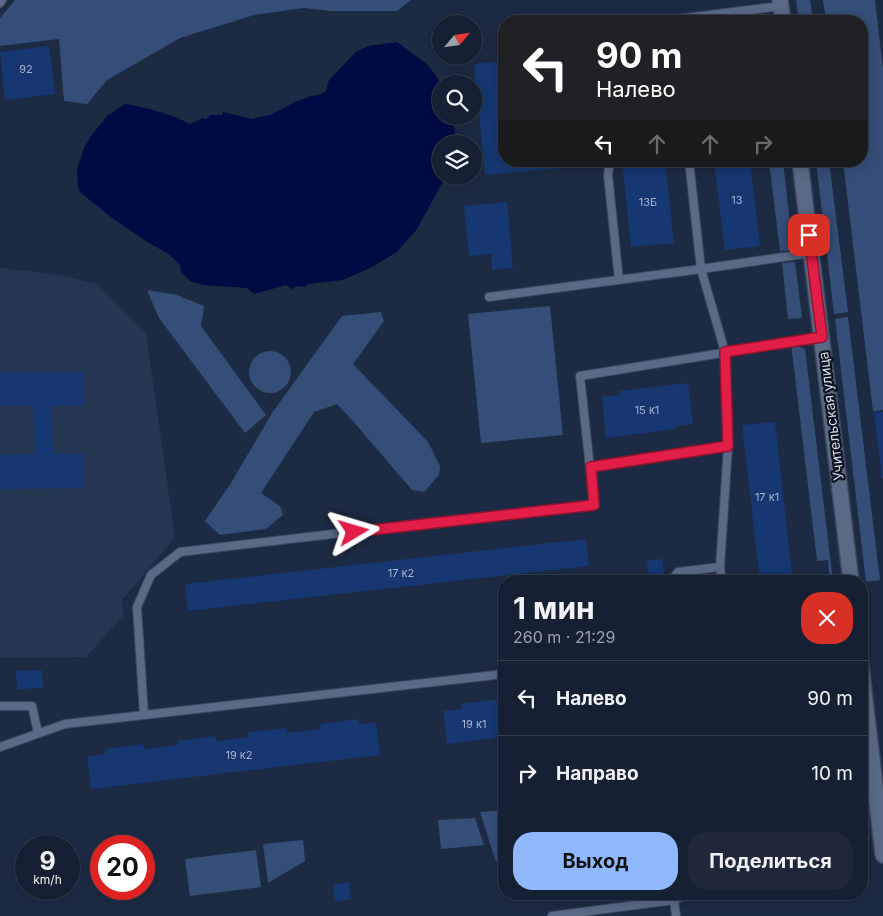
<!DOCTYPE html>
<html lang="ru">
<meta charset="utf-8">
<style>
:root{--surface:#152032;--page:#1e283a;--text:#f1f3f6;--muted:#9da3ac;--line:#343e4d;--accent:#90b8fd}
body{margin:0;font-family:Inter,sans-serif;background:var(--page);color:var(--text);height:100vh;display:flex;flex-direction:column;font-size:19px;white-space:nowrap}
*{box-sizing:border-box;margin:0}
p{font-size:16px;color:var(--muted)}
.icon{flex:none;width:28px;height:28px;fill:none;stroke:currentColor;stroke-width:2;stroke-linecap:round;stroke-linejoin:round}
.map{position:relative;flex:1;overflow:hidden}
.details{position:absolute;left:498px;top:575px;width:370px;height:325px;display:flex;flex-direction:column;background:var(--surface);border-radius:20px;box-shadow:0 2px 12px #0003,0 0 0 1px var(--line)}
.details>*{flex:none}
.banner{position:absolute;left:498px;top:15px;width:370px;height:152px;border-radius:20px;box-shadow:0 2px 12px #0003,0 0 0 1px var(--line);background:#202124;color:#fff;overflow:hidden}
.needle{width:32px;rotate:61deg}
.tools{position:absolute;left:432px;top:15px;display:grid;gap:10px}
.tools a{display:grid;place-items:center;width:50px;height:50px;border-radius:50%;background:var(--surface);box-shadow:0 2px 12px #0003,0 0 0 1px var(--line);font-size:25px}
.speed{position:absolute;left:15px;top:835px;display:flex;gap:10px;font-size:25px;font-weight:700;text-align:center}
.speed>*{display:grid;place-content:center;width:65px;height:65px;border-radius:50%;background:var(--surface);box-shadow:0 2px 12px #0003,0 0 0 1px var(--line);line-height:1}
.speed small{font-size:12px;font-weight:400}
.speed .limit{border:8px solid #d22;background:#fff;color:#111}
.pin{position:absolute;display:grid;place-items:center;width:42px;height:42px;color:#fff;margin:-21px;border-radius:10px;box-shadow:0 2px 8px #0006}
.me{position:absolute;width:55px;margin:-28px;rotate:83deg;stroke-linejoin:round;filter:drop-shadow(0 0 4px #0008)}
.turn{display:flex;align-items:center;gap:18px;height:105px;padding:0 15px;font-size:22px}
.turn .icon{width:65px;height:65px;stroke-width:2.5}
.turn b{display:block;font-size:35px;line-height:42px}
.lanes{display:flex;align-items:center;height:48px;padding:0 15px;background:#0003;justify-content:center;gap:25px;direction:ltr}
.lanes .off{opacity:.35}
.round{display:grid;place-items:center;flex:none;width:52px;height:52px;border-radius:20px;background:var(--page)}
.head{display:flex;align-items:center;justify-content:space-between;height:85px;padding:0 15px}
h1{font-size:30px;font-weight:700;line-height:38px}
.primary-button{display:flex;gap:10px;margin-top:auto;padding:10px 15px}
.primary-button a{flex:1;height:58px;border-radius:20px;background:var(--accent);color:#111;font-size:20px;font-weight:700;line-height:58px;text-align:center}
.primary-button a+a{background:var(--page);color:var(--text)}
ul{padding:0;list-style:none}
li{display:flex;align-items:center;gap:15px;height:75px;padding:0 15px;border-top:1px solid var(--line)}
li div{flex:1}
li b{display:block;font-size:19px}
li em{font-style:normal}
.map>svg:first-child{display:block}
.built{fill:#253653}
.green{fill:#354e78}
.water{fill:#000a43}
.building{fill:#163772}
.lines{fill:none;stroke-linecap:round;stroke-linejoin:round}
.service-casing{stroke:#3b475c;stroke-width:10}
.minor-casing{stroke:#3b475c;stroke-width:18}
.service{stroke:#596986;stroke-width:8}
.minor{stroke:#596986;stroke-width:15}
.route-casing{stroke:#92132f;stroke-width:12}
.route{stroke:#e11d48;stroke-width:9}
.labels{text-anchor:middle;stroke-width:4.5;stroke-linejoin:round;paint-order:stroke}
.number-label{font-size:11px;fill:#a4b4ce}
.street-label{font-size:14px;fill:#d3dded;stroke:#0d131e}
</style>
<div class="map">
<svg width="883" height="916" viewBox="0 0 883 916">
<rect width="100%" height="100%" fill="#1c2a43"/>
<path class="built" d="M0 268 60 275 97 284 146 333 175 538 122 600 123 616 86 657 0 658Z"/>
<path class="green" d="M15 0H411L397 11H331L304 8 254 15 180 38 107 80 87 104 64 101 59 39 0 46V18Z
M796 0H810L813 21H799Z
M823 0H875L883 69V410L873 411 843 161H861V21H826Z
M769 161H783L793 250 780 251Z
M816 161H829L848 312 834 314Z
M795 262 802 318 788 319 782 263Z
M147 290 177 295 204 306 201 326 266 415 245 433 159 318Z
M550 306 563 435 481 443 468 314Z
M381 312 384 321 353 364 428 442 440 466 439 475 424 492 412 490 352 420 337 404 314 412 261 493 280 506 283 515 266 529 220 535 205 521 231 483 272 413 342 316Z
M848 317 880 580 866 582 835 319Z
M791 343 805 349 833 581H830L828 560 817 561Z
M249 372a21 21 0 1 1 42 0a21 21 0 1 1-42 0Z
M504 810V861L496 862 480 812Z
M475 818 484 845 441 849 438 820Z
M303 840 305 861 268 883 263 844Z
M256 850 261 887 190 896 185 859Z"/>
<path class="water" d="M397 42 428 65 442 84 441 116H452L457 144H441V176H446L417 229 397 252 372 267 343 280 308 284 305 287 297 286 292 289 286 285 254 294 247 288 203 285 190 281 181 272 180 265 170 255 146 241 112 218 80 192 78 187 77 169 84 148 91 136 108 115 125 104C149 108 169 113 190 124L203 118 206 119 210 115H222L223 112 251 119 270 115 295 102 311 96 319 95 326 91 329 80 357 51 369 46Z"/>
<path class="building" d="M49 46 55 94 5 100 0 52Z
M504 61V161H584V166L485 175 474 64Z
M622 161H665L674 243 631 247Z
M714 161H750L760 246 725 250Z
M507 202 513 268 492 270 491 254 469 256 464 206Z
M0 372H83L84 406H52L53 454H84V488L0 489V455L35 454 34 406H0Z
M688 383 693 424 675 426V429L606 438 602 397 620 395 619 391Z
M883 412V479H882L874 413Z
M775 422 789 548 793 581H760L742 425Z
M586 539 589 566 188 611 185 584Z
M662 559 665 581H649L647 560Z
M42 670 43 688 17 689 16 671Z
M500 699V704H504V737L447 744 443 711 462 709 461 704Z
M359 719V724L376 722 380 755 91 789 87 756 105 754V749L143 744 144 749 178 745 177 741 216 736V741L249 737 248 732 287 728V733L321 729 320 724Z
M349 882 351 899 335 902 333 885Z"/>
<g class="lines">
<g class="service-casing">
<path id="service" d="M0 3 2 0
M662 21 781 6
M610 161 608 175 619 280
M489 297 701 269 689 161
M591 467 728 446
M671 581 678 572 720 567
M722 581 720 567 728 446 725 352 701 269 811 253
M0 706H32L38 733
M144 715 137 607 151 575 180 552 470 518 594 505 580 376 821 337
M0 747 65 724 504 674
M674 900 676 916
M552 916 674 900 687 894"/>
</g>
<g class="minor-casing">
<path id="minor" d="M780 0 783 21
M800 161 851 581
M861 665 883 855"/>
</g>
<use href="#service" class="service"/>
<use href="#minor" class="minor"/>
</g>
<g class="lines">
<g class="route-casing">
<path id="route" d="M354 532 594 505 591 467 728 446 725 352 822 337 809 235"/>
</g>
<use href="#route" class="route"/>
</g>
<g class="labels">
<g class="number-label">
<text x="26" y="73">92</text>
<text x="737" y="204">13</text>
<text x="648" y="206">13Б</text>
<text x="647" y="414">15 к1</text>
<text x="767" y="501">17 к1</text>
<text x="401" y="577">17 к2</text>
<text x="474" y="728">19 к1</text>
<text x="239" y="759">19 к2</text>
</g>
<g class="street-label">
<text transform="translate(831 416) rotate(-97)" y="5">Учительская улица</text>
</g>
</g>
</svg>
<div class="tools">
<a><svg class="needle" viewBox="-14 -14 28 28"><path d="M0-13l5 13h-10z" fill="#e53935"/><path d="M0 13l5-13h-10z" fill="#9da3ac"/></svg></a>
<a><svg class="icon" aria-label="search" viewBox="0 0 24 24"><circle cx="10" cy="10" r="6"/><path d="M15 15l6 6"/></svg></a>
<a><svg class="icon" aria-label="layers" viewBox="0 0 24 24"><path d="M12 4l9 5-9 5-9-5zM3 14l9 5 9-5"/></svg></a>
</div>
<div class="speed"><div>9<small>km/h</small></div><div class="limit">20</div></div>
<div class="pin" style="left:809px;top:235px;background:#d93025"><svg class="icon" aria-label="arrive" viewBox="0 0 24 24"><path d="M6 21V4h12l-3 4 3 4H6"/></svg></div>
<svg class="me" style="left:354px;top:532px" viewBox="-20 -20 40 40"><path d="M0-17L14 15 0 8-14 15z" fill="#e11d48" stroke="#fff" stroke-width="4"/></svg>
<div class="banner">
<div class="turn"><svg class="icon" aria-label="left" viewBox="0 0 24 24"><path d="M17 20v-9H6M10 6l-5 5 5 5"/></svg><div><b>90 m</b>Налево</div></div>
<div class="lanes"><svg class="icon" aria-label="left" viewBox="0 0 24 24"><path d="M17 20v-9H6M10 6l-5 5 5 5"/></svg><svg class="icon off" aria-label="ahead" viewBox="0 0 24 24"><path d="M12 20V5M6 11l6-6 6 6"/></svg><svg class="icon off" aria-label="ahead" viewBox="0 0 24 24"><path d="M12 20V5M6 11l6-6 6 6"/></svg><svg class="icon off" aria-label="right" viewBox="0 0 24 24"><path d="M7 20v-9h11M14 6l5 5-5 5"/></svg></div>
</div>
<section class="details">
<div class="head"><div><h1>1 мин</h1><p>260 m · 21:29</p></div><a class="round" style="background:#d93025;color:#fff"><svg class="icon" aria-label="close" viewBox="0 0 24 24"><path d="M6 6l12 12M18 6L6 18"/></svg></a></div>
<ul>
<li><svg class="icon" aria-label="left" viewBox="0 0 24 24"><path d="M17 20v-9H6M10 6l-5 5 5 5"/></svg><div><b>Налево</b></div><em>90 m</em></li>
<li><svg class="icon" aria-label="right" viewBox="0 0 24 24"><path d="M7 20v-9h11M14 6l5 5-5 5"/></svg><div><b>Направо</b></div><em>10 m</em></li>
</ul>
<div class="primary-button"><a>Выход</a><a>Поделиться</a></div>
</section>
</div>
